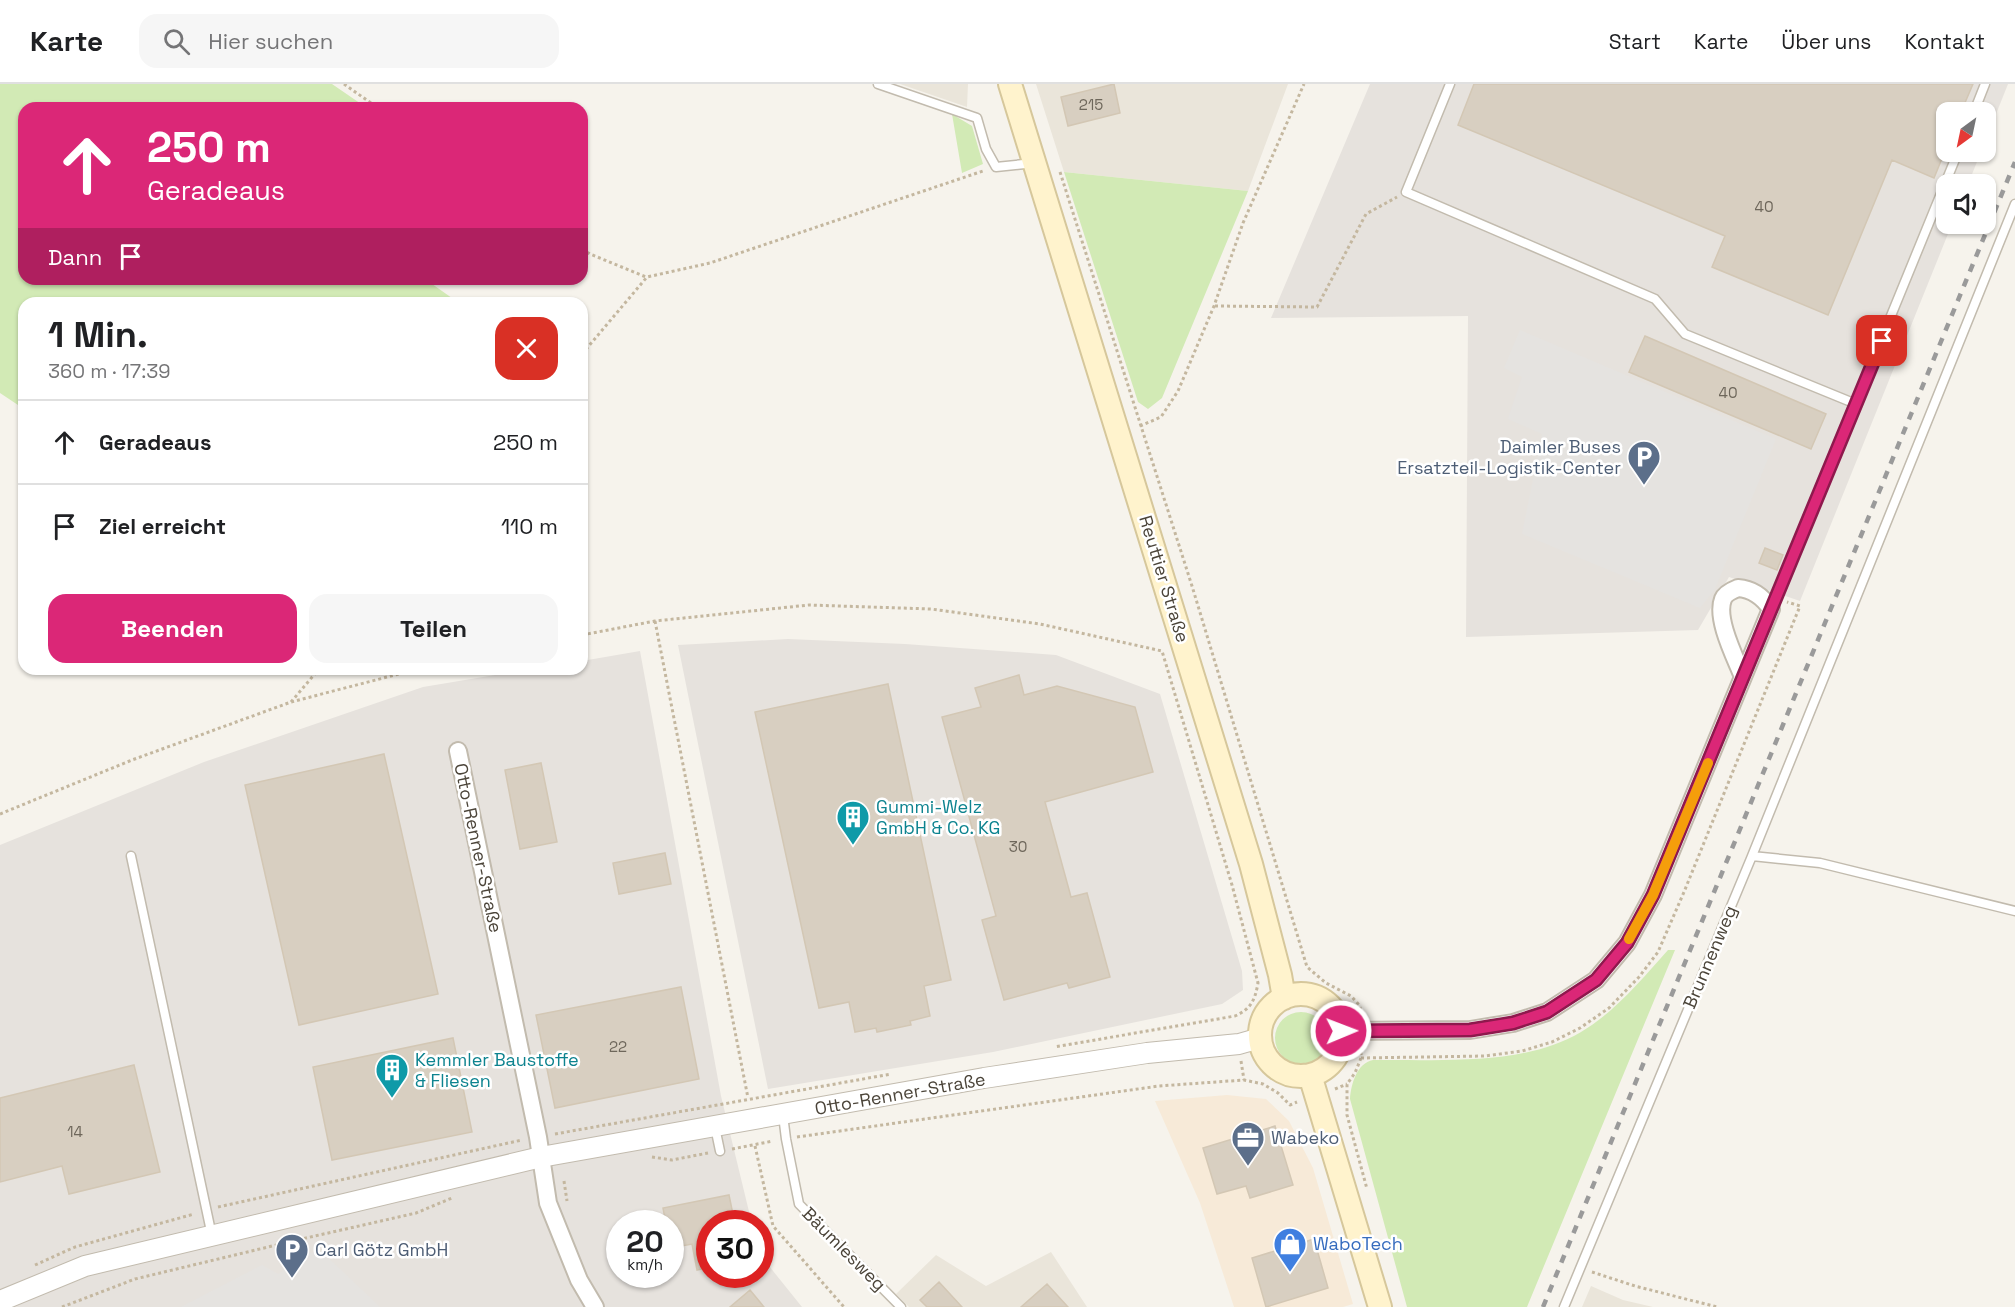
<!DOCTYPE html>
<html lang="de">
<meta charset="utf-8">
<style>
:root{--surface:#fff;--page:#f6f6f6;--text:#202124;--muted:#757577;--line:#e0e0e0;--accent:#db2777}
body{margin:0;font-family:"Space Grotesk",sans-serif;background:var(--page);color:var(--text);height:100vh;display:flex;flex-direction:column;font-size:22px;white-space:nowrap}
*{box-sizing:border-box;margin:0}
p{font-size:20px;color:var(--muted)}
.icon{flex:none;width:33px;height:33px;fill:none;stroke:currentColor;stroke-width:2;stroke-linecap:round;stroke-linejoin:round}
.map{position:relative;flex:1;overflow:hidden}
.drawer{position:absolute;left:18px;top:213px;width:570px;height:378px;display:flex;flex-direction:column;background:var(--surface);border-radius:18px;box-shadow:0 2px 4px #0004}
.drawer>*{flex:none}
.top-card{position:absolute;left:18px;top:18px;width:570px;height:183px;border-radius:18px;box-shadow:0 2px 4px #0004;background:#db2777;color:#fff;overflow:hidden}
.needle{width:39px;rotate:213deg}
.controls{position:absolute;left:1936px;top:18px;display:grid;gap:12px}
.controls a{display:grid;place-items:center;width:60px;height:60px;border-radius:12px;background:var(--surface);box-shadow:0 2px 4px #0004;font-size:30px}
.speed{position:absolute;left:606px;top:1126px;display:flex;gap:12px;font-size:30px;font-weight:700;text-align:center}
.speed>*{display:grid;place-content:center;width:78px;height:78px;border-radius:50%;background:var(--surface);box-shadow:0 2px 4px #0004;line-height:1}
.speed small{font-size:15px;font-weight:400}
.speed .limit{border:9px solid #d22;background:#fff;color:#111}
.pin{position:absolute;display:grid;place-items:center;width:51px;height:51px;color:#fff;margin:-26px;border-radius:12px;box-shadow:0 3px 9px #0006}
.me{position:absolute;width:66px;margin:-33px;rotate:89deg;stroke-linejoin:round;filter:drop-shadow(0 0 4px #0008)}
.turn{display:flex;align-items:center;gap:21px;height:126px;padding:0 30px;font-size:27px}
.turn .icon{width:78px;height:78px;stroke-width:2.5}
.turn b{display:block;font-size:42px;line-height:51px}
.then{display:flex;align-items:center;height:57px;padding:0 30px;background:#0003;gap:12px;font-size:22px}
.round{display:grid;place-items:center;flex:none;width:63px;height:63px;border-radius:18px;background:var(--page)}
.overview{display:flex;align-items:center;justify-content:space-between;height:102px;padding:0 30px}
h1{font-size:36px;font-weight:800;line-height:45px}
.action{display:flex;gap:12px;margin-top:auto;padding:12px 30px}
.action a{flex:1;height:69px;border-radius:18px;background:var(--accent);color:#fff;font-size:24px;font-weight:800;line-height:69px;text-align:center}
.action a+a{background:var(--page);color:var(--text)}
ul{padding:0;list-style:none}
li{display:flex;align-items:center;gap:18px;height:84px;padding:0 30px;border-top:2px solid var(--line)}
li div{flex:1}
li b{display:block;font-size:22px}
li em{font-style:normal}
header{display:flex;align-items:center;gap:36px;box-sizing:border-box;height:84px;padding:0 30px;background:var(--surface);border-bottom:2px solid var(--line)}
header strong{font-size:28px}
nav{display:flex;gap:33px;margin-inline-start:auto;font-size:21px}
.search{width:420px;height:54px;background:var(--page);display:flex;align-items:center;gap:15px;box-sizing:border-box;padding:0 21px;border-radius:18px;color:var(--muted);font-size:22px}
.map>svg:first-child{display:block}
.residential{fill:#eae5da}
.commercial{fill:#f7ead8}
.industrial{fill:#e6e2dd;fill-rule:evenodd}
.green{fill:#d2eab5}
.parking{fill:#e5e3e0}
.building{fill:#d8cfc1;stroke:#d3c7b4;stroke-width:1.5}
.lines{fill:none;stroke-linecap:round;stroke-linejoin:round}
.service-casing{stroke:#c2bbae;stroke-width:11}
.minor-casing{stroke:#c2bbae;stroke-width:20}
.tertiary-casing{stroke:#c2bbae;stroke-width:22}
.secondary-casing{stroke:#d6c79b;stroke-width:26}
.path{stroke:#c4b79f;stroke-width:3;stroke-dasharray:3 3;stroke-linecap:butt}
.service{stroke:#fff;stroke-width:8}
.minor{stroke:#fff;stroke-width:16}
.tertiary{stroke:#fff;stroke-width:20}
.secondary{stroke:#fff3cd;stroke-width:22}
.rail{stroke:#9a9a9a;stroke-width:4.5;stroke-dasharray:8 8;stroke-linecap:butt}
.route-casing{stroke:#8e194d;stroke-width:15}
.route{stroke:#db2777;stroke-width:10}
.slow{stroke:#f59e0b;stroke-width:10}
.labels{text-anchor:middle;stroke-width:5;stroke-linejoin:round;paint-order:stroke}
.number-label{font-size:15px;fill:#6e675b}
.service-label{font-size:18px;fill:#4e5e75;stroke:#fff;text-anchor:start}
.street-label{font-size:18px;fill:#4b4439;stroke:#fff}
.culture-label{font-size:18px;fill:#0d838f;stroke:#fff;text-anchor:start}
.shop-label{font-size:18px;fill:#366cbe;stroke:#fff;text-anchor:start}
</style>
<header>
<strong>Karte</strong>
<div class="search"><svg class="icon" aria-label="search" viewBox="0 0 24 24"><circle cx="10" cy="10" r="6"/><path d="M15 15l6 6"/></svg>Hier suchen</div>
<nav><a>Start</a><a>Karte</a><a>Über uns</a><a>Kontakt</a></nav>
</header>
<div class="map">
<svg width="2015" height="1223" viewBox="0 0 2015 1223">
<rect width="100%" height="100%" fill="#f6f3ec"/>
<path class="residential" d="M900 0H968L967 23Z
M1036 0H1288L1248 107 1064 88Z
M1051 1168 1087 1223H909L896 1210 936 1171 986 1202Z
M1591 1202 1623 1216 1653 1223H1582Z"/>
<path class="commercial" d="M1227 1011 1266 1015 1289 1037 1313 1084 1353 1220 1343 1223H1234L1200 1119 1155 1017Z"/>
<path class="industrial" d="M1370 0H2008L1986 55V28H1947V68H1981L1968 100H1947V140H1952L1800 517 1729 493 1698 546 1466 553 1468 232 1271 234Z
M788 555 905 560 1056 571 1160 610 1242 887 1243 906 1222 920 993 968 768 1005 678 561Z
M640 567 721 1012 752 1140H710V1191H760L761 1172 802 1223H0V761L204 678 423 603 531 585H582V577ZM620 1140H670V1191H620Z"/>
<path class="green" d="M0 0H332L367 24H24V195H425L459 219H24V325L0 309Z
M952 30 972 42 983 80 962 89Z
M1064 88 1248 107 1162 314 1148 325 1138 318Z
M1668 866H1675L1527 1223H1407L1350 1015C1351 1000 1357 979 1373 976 1440 975 1522 983 1581 948 1615 928 1642 895 1668 866Z
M1275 954a26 26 0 1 1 52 0a26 26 0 1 1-52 0Z"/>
<path class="parking" d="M1520 246 1776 355 1715 505 1700 524 1522 450 1542 350 1508 335 1522 293 1504 284Z
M322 1168 380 1223H181L262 1181 278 1190 308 1169Z"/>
<path class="building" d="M1114 0 1120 29 1068 42 1061 13Z
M1474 0H1973L1961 28H1947V62L1934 94 1892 76 1828 231 1712 183 1725 152 1458 41Z
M1645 252 1826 330 1811 365 1629 288Z
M1765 464 1783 471 1777 486 1759 479Z
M1019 591 1024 611 1057 602 1135 623 1153 688 1045 718 1071 813 1087 809 1110 893 1069 904 1067 899 1004 916 982 836 996 832 942 633 981 623 975 604Z
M888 600 951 896 924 902 930 932 910 937 911 941 877 948 876 944 855 948 849 918 819 924 755 628Z
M384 670 438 910 299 941 245 701Z
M541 679 557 758 520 765 505 686Z
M665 769 671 800 619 810 613 779Z
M681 903 699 995 555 1024 536 931Z
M453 954 472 1048 332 1076 313 983Z
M134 981 160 1088 69 1110 62 1082 0 1098V1014Z
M1275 1042 1293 1101 1250 1114 1246 1102 1217 1110 1203 1064Z
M729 1111 735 1140H710V1183L697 1186 692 1160 670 1164V1140H666L663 1124Z
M1314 1155 1328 1204 1266 1223 1252 1174Z
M939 1198 962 1223H927L920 1216Z
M1047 1200 1068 1223H1021Z
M750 1206 764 1223H730Z"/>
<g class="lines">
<g class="service-casing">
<path id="service" d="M878 0 977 34 986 65 996 83 1034 79
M1450 0 1406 108 1655 215 1685 250 1856 320
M1974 28 1985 0
M1771 525 1958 68
M131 772 212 1152
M1752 772 2015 120
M783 1031 786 1055 799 1120 901 1223
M715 1043 720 1067
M1564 1223 1752 772 1820 779 2015 827"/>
</g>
<g class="minor-casing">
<path id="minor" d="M1738 504C1753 505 1763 513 1771 525L1743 593C1736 575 1715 535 1723 515 1725 510 1733 506 1738 504Z
M458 667 538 1053 548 1119 579 1196 595 1223
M1341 947 1470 946 1513 939 1547 928 1596 896 1627 859 1653 811 1743 593"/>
</g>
<g class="tertiary-casing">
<path id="tertiary" d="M0 1217 85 1182 541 1073 984 994 1147 969 1239 960 1260 954"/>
</g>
<g class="secondary-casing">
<path id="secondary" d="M1010 0 1251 780 1280 891 1284 914
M1260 951a41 41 0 1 1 82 0a41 41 0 1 1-82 0Z
M1310 991 1380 1223"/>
</g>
<path class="path" d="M344 0 378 24
M1060 88 1192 502 1307 883 1326 899 1351 912 1360 922 1361 932
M582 165 590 170 646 193
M1215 222 1317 223 1366 130 1397 113
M582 270 647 193 710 179 983 87
M1140 342 1161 333 1178 307 1214 222 1243 139 1304 0
M655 537 748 1014
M582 551 655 537 809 521 931 525 1040 540 1162 567 1232 801 1258 899C1255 916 1251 925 1235 932L1054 963
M291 618 319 585
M0 730 132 676 291 618 418 585
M1361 962V974L1355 989 1347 1000V1031L1367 1105
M1361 974 1485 972 1522 967 1552 958 1580 944 1609 924 1639 893 1658 868 1684 808 1800 522 1787 518
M1241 977 1244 996
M1335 1005 1347 1000
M555 1050 891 990
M797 1053 1159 1002 1244 996 1263 1000 1278 1009 1290 1021 1297 1018
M755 1062 773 1142 844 1223
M732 1065 773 1057
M652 1073 672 1076 708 1069
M564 1097 567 1117
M218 1123 522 1056
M35 1181 75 1163 194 1130
M1592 1188 1635 1202 1717 1223
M62 1223 135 1195 293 1157 416 1129 452 1114"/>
<use href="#service" class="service"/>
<use href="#minor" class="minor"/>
<use href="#tertiary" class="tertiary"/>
<use href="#secondary" class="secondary"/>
<path class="rail" d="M1543 1223 2015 78"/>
</g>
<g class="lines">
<g class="route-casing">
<path id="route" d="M1341 947 1470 946 1513 939 1547 928 1596 896 1627 859 1653 811 1882 257"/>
</g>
<use href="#route" class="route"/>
<path class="slow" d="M1629 855 1653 811 1708 679"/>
</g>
<defs>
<g id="parking-pin" transform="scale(1.725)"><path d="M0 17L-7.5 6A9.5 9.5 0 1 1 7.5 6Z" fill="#5c6f8a" stroke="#fff"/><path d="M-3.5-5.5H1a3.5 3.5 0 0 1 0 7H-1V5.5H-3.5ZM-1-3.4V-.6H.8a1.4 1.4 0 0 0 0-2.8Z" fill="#fff"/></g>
<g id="building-pin" transform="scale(1.725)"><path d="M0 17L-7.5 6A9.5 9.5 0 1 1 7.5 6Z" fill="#0f9aa8" stroke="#fff"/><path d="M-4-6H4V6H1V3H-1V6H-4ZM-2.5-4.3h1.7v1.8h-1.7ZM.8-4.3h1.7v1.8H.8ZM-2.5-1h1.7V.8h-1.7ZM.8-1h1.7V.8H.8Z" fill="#fff"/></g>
<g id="office-pin" transform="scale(1.725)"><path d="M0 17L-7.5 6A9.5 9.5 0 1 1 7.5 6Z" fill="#5c6f8a" stroke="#fff"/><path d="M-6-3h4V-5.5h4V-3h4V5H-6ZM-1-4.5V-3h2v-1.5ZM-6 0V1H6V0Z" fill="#fff"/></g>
<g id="shop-pin" transform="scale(1.725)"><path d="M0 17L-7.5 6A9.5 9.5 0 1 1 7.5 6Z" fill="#3f7fe0" stroke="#fff"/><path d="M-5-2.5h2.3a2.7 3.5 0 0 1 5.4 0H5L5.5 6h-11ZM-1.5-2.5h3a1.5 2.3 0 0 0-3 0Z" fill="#fff"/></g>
</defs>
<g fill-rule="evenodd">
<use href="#parking-pin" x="1644" y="373"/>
<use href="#building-pin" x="853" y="733"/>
<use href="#building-pin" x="392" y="986"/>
<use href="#office-pin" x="1248" y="1054"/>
<use href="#shop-pin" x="1290" y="1160"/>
<use href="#parking-pin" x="292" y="1166"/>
</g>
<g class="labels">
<g class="number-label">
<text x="1091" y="26">215</text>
<text x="1764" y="128">40</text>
<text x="1728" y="314">40</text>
<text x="1018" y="768">30</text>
<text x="618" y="968">22</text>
<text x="75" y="1053">14</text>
</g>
<g class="service-label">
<text x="1621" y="369" text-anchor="end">Daimler Buses<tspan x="1621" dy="21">Ersatzteil-Logistik-Center</tspan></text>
<text x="1271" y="1060">Wabeko</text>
<text x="315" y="1172">Carl Götz GmbH</text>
</g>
<g class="street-label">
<text transform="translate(1164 495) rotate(73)" y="6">Reuttier Straße</text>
<text transform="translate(478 764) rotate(78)" y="6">Otto-Renner-Straße</text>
<text transform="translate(1710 873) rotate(-67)" y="6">Brunnenweg</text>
<text transform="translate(900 1010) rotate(-10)" y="6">Otto-Renner-Straße</text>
<text transform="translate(844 1165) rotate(45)" y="6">Bäumlesweg</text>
</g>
<g class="culture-label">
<text x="876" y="729">Gummi-Welz<tspan x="876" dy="21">GmbH &amp; Co. KG</tspan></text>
<text x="415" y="982">Kemmler Baustoffe<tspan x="415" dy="21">&amp; Fliesen</tspan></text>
</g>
<g class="shop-label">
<text x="1313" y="1166">WaboTech</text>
</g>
</g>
</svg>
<div class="controls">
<a><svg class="needle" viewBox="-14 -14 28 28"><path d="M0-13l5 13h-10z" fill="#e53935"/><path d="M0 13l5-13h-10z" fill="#757577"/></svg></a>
<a><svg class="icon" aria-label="sound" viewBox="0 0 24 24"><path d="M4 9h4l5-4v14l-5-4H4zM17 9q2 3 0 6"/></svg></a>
</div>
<div class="speed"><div>20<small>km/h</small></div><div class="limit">30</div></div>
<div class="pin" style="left:1882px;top:257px;background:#d93025"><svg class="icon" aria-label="arrive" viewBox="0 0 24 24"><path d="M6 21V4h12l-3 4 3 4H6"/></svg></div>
<svg class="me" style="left:1341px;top:947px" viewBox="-20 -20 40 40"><circle r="17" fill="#db2777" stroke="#fff" stroke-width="3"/><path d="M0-11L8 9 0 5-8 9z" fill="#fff"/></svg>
<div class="top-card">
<div class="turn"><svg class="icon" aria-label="ahead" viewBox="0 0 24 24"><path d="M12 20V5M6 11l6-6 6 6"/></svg><div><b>250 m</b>Geradeaus</div></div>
<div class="then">Dann<svg class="icon" aria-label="arrive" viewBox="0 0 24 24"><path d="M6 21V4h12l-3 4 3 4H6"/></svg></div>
</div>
<section class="drawer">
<div class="overview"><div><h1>1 Min.</h1><p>360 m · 17:39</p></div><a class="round" style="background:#d93025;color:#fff"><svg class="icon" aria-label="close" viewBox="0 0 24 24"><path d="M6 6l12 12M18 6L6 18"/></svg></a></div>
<ul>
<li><svg class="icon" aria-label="ahead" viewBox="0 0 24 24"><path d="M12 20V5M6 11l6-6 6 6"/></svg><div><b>Geradeaus</b></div><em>250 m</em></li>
<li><svg class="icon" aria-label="arrive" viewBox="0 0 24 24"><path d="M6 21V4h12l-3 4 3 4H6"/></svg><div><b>Ziel erreicht</b></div><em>110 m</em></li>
</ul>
<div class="action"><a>Beenden</a><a>Teilen</a></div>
</section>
</div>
